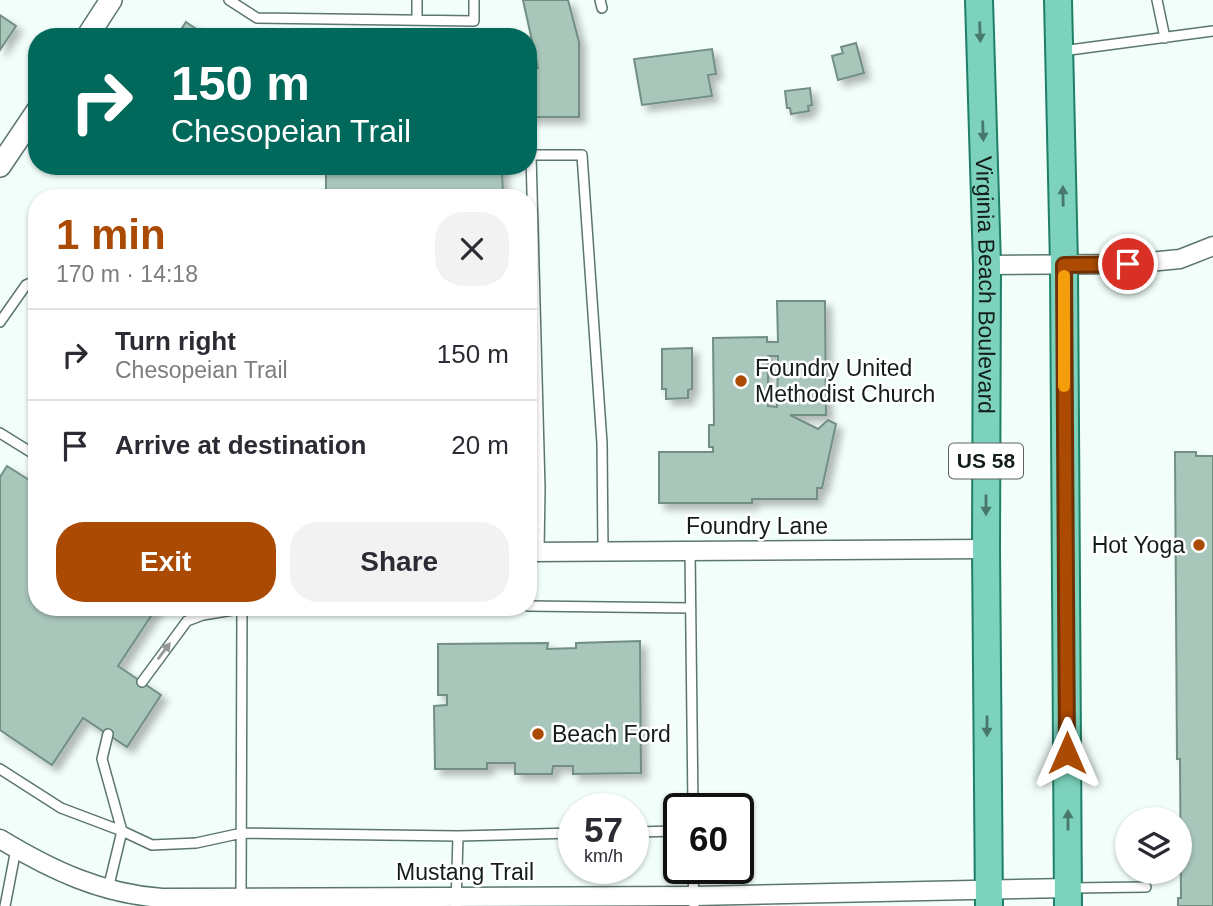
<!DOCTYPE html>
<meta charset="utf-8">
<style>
:root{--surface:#fff;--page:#f2f2f3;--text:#2b2b33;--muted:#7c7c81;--line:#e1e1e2;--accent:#ab4a03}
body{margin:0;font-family:Helvetica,sans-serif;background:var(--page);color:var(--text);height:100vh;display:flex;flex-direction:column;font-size:26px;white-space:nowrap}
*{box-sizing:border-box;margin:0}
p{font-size:23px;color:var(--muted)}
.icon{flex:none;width:38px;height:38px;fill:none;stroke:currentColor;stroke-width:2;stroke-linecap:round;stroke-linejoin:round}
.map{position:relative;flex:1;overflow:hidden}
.panel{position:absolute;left:28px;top:189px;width:509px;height:427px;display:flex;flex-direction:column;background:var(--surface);border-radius:28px;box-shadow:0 2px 5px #0004}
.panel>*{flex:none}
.top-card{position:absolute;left:28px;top:28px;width:509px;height:147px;border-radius:28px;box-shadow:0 2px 5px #0004;background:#00695c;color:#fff;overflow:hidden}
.tools{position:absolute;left:1115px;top:807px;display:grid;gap:14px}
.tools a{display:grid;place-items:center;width:77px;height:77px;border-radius:50%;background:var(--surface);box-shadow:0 2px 5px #0004;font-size:35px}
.speed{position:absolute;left:558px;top:793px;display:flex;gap:14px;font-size:35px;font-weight:700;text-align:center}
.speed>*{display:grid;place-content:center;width:91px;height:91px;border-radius:50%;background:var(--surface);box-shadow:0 2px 5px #0004;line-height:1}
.speed small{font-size:18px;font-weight:400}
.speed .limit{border:4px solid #111;border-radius:10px;background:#fff;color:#111}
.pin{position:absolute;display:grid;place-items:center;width:60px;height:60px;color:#fff;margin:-30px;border:4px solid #fff;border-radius:50%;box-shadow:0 2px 7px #0007}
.me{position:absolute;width:77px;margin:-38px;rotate:0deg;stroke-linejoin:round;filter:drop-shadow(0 0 5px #0008)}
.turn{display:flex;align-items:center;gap:24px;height:147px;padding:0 28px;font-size:32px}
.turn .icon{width:91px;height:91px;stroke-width:2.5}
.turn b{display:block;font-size:49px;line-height:60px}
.round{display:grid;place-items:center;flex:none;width:74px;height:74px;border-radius:28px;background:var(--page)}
.overview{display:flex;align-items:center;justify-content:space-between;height:119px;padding:0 28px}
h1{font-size:42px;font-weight:800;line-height:52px;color:var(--accent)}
.button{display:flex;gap:14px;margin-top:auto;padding:14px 28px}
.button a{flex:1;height:80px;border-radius:28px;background:var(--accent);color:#fff;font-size:28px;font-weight:800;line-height:80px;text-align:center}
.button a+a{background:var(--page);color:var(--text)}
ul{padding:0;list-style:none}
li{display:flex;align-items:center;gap:21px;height:91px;padding:0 28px;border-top:2px solid var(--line)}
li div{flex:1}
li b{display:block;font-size:26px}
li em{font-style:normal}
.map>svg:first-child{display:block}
.building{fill:#a9c6bb;stroke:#738f84;stroke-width:2;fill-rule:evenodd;filter:url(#shadow)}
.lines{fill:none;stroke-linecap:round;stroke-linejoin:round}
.service-casing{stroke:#5b766c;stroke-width:12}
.minor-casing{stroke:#5b766c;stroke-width:21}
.tertiary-casing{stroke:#5b766c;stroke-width:24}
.primary-casing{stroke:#1f8067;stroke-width:30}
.service{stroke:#fff;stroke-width:9}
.minor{stroke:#fff;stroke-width:18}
.tertiary{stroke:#fff;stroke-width:21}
.primary{stroke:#7cd2bc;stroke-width:26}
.oneway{fill:#48786b}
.oneway2{fill:#959a98}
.route-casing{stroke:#6f3002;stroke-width:18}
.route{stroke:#ab4a03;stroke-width:12}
.slow{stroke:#f59e0b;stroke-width:12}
.poi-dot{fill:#ab4a03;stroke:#fff;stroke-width:2.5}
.labels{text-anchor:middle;stroke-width:5;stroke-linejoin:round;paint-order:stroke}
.shield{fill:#fff;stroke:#5a625f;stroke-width:2}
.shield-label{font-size:21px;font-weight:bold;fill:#131e1a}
.street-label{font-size:23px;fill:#131e1a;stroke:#fff}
.poi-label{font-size:23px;fill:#131e1a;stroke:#fff;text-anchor:start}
</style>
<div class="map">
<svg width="1213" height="906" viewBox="0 0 1213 906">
<defs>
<filter id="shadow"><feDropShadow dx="6" dy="6" stdDeviation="3.5" flood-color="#0004"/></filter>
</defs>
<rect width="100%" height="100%" fill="#f2fefa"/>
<path class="building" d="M523 0H568L579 42V117H528V67L538 68Z
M0 15 16 26 0 50Z
M186 22 208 37H176Z
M856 43 864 73 838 80 832 56 843 53 841 47Z
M712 49 716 74 708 75 712 96 642 105 634 59Z
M810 88 812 105 808 106 809 111 791 114 790 108H787L785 91Z
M326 166H502L503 198H326Z
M777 301H825L826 415H790L818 429 828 420 836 424 822 488H817V499H752V503H659V452H713V447H709V425H714L713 338 767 337V342H778ZM768 356H778L777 407 768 406Z
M692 348V389L688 390V398L666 399V389H662V349Z
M1175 452H1196V456H1213V906H1178V898H1181L1180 759H1177Z
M7 466 37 485V607H157L118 666 161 695 127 747 83 718 52 765 0 730V477Z
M640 641 641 773 573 774V766H553L552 774H515V763H487V769H435L434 706 447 705V695H438V644L548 643 547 649 576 648V643Z"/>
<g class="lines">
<g class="service-casing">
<path id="service" d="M229 0 257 18 474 21V0
M600 0 602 8
M1157 0 1165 38
M417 20V0
M1062 51 1213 31
M265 166H284
M0 322 26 285 37 280
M0 433 37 456
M690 551 693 808
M539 552 540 488 531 155H582L602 443 603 551
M528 606 690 608
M142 682 187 621 203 615 251 607
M108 734 102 759 122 831 152 845 196 843 242 833 458 836 456 906
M0 769 61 808 122 831 108 889
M634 832 679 831
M458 836 574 833
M693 868 694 906
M1071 888 1146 887
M241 898 242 607
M5 906 16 849"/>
</g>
<g class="minor-casing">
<path id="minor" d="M987 265 1128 264 1180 259 1213 246
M528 552 986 549
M0 839C51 870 102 894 162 898L694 896 1068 888"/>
</g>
<g class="tertiary-casing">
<path id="tertiary" d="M87 37 111 0
M0 166 37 111"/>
</g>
<g class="primary-casing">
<g id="primary">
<path id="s1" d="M979 0 987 265 986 549 989 906"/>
<path d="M1058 0 1064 265 1068 906"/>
</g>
</g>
<use href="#service" class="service"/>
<use href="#minor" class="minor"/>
<use href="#tertiary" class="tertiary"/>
<use href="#primary" class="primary"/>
</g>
<defs><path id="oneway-solid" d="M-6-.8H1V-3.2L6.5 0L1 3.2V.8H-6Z" transform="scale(1.75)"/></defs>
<g class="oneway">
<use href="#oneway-solid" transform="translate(980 32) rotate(88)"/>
<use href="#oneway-solid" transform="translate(983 131) rotate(88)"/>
<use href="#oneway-solid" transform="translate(1063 196) rotate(-91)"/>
<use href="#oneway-solid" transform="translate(986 505) rotate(90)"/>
<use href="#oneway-solid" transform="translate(987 726) rotate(90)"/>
<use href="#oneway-solid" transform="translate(1068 820) rotate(-90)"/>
</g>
<use class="oneway2" href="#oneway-solid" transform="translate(164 651) rotate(-53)"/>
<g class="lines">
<g class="route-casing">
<path id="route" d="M1067 753 1064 265 1128 264"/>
</g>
<use href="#route" class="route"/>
<path class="slow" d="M1064 276V386"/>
</g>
<g class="poi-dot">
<circle cx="741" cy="381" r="7"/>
<circle cx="1199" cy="545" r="7"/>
<circle cx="538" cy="734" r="7"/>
</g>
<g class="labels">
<rect class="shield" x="949" y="443.5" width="74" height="35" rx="5"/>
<g class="shield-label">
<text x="986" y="468">US 58</text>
</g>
<g class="street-label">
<text dy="8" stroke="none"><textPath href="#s1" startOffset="285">Virginia Beach Boulevard</textPath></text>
<text x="757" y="534">Foundry Lane</text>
<text x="465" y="880">Mustang Trail</text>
</g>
<g class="poi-label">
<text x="755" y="376">Foundry United<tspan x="755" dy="26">Methodist Church</tspan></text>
<text x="1185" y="553" text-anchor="end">Hot Yoga</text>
<text x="552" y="742">Beach Ford</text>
</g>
</g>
</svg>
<div class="tools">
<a><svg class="icon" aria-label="layers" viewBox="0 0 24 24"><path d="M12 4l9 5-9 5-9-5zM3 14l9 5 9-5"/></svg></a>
</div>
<div class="speed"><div>57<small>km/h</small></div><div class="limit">60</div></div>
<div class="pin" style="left:1128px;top:264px;background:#d93025"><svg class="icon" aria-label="arrive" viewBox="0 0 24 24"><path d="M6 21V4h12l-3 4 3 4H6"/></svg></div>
<svg class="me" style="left:1067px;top:753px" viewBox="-20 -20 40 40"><path d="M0-17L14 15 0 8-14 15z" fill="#ab4a03" stroke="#fff" stroke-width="4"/></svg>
<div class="top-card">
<div class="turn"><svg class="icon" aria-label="right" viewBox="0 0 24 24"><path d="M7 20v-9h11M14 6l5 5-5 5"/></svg><div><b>150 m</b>Chesopeian Trail</div></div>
</div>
<section class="panel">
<div class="overview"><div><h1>1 min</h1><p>170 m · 14:18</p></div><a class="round"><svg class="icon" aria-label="close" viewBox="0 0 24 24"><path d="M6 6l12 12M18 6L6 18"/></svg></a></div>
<ul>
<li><svg class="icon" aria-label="right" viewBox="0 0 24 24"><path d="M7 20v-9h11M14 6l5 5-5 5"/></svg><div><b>Turn right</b><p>Chesopeian Trail</p></div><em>150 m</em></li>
<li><svg class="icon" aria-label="arrive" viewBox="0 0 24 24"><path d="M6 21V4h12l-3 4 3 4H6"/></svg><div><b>Arrive at destination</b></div><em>20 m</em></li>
</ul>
<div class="button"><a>Exit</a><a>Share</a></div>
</section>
</div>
